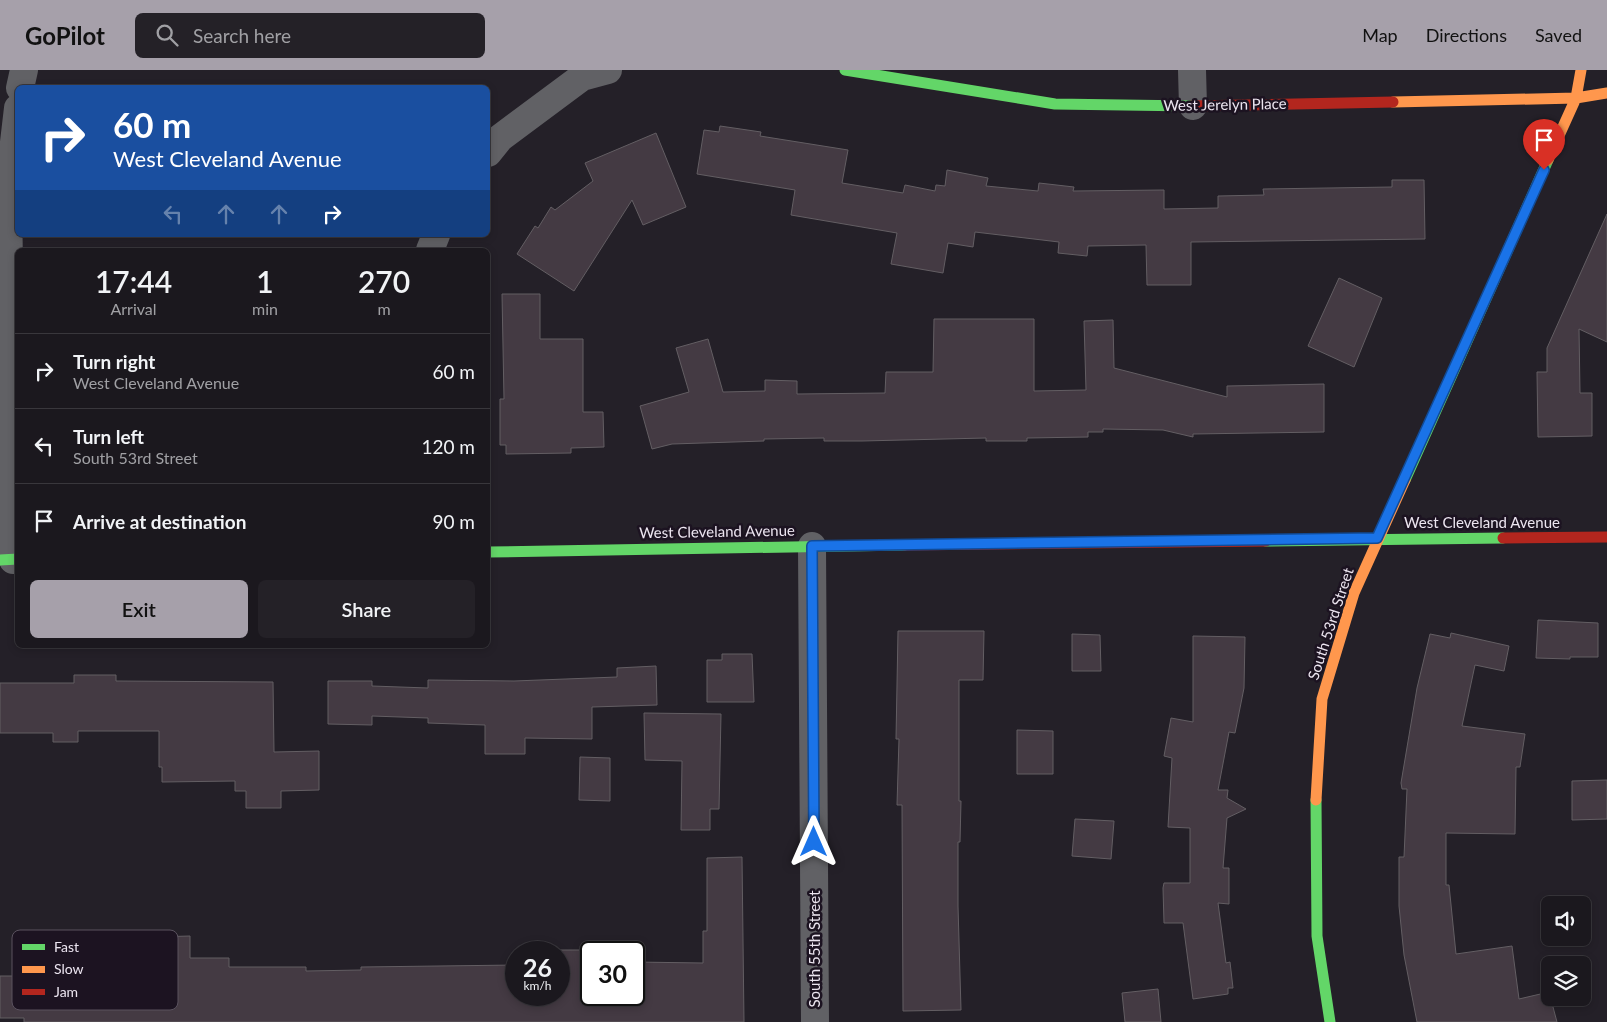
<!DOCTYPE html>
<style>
:root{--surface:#1b181e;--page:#242127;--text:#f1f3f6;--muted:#a0a0a4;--line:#39373c;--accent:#a6a0aa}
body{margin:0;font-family:Lato,sans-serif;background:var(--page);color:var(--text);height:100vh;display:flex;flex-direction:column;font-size:19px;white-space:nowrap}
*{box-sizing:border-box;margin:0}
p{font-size:16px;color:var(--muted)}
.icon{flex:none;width:28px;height:28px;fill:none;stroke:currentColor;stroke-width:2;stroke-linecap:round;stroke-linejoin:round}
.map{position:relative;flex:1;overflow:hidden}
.sheet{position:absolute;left:15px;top:178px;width:475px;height:400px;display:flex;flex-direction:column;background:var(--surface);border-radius:8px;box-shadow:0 2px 8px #0003,0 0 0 1px var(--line)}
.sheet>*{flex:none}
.top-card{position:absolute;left:15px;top:15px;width:475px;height:152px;border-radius:8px;box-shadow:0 2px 8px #0003,0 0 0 1px var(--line);background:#1a4fa0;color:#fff;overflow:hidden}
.tools{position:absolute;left:1541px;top:826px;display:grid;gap:10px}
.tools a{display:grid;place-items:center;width:50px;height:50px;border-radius:8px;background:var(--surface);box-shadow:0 2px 8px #0003,0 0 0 1px var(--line);font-size:25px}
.speed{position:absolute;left:505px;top:871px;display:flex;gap:10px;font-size:25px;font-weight:700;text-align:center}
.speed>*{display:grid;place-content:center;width:65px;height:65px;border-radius:50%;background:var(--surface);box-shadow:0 2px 8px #0003,0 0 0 1px var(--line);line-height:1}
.speed small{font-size:12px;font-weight:400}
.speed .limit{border:2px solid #111;border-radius:8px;background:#fff;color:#111}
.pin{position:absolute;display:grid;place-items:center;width:42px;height:42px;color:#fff;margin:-51px -21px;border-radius:50% 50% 50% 0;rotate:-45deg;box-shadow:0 0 5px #0007}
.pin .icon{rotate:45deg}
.me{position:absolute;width:55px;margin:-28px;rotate:0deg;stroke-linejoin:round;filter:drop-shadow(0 0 4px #0008)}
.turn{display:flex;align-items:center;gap:18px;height:105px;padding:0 15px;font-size:22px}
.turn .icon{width:65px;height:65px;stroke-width:2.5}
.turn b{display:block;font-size:35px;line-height:42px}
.lanes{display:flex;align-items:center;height:48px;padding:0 15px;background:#0003;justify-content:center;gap:25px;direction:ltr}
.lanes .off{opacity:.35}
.eta{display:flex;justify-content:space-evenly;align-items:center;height:85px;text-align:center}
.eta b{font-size:30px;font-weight:600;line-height:35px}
.cta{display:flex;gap:10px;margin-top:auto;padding:10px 15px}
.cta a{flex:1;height:58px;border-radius:8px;background:var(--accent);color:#111;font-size:20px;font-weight:600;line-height:58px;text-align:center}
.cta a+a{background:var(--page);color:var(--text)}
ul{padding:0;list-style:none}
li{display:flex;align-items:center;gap:15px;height:75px;padding:0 15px;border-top:1px solid var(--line)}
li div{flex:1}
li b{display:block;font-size:19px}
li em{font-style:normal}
header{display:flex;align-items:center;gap:30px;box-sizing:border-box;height:70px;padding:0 25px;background:var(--accent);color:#111}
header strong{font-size:24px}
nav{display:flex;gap:28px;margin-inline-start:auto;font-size:18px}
.search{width:350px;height:45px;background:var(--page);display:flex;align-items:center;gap:12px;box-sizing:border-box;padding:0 18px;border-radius:8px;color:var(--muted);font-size:19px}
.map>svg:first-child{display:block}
.building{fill:#443a43;stroke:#635e63}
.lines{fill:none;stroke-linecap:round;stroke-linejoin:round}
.street{stroke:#616165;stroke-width:28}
.fast{stroke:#63d668;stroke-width:11}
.slow{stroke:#ff974d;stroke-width:11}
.jam{stroke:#b3261e;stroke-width:11}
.route-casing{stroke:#114b97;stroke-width:12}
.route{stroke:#1a73e8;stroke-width:9}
.labels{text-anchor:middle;stroke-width:5;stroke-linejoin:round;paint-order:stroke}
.street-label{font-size:15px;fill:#ece5f0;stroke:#1c1321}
.key{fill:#1c1321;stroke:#5a525f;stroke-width:1}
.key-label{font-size:14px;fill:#ece5f0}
</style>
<header>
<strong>GoPilot</strong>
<div class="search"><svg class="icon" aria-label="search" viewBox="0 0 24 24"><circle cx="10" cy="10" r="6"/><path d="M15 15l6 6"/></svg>Search here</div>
<nav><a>Map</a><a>Directions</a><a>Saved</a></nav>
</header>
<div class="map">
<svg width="1607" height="952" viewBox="0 0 1607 952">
<rect width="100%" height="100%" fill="#242028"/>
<path class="building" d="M720 56 761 62 760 66 848 80 842 113 903 123 905 115 935 121 936 115 945 116 947 100 988 108 986 116 1038 121 1039 113 1074 117 1073 121 1164 120V139L1218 138V126L1264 125 1263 119 1392 117V110H1424L1425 169 1191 172V215H1147L1146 175 1088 176 1087 186 1058 183 1059 172 975 162 973 177 948 173 943 203 891 194 897 163 791 145 795 120 697 104 704 60 719 62Z
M656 63 686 137 643 155 632 130 574 221 517 184 535 156 538 158 551 137 555 140 593 111 585 93Z
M1607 144V272L1579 259 1580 323H1592V366L1538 367 1537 302H1547V278Z
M1339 208 1382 228 1354 297 1308 276Z
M502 224H540V269H583V342H603L604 377 571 378V383L506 384V375H500V329H504Z
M934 249H1034V321L1086 320 1084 251 1113 250 1114 298 1227 327V316L1324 314V362L1193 364V367L1163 360 1103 359V362H1088V367L1027 368V371H986V368L862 371H824V368L764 369V371L672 374 652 379 640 336 689 322 676 278 708 269 723 322 765 321V310L797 311V324L885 323 886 302H933Z
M1538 550 1598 553V587H1570V589L1536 588Z
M898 561H984L983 610H959V731H961L960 772H958V836L961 940 903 941 902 735H897L899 669H896Z
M1451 563 1509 576 1504 601 1475 595 1462 656 1525 664 1520 697H1516L1515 764 1446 763V815H1449L1456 884 1512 876 1519 929 1549 922 1557 952H1417L1404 885 1399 836V787H1404L1407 719H1402L1401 713 1417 618 1430 564 1450 568Z
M1072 564 1100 565 1101 601H1072Z
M1193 566 1245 567 1244 618 1235 663 1229 662 1218 720H1228L1227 728 1246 739 1227 748 1223 798H1229V834L1218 833 1226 893 1230 892 1233 918H1228V924L1193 929 1183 853H1164L1163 818 1164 813H1190V758L1168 757 1172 688 1164 686 1171 648 1193 652Z
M722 584H752L754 632H707V590H722Z
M656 596 657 635 592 637V669L525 668V684H485V655L428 653V648L372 646V655L328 654V611H372V616L428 618V610L514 611 617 607V598Z
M74 605H116V611L273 612 274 682 319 681V720L281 721V738H246V721H235V711L162 712V697H159V661H78V672H53V663H0V613H74Z
M644 643 721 644 719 739H710V760H681L682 691 645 690Z
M1017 660 1053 661V704H1017Z
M580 687 610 688V731L579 730Z
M1607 710V749L1572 750V711Z
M1075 749 1114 751 1111 789 1072 786Z
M742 787 744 952H24V948H0V906H39V902L96 901V893H153L154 867 190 866V888H229V897H306V901L361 900V897L516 895V925H559V882H549V880H590V882H605H591V925H634V892L703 893V861H707V788Z
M1158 919 1161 952H1125L1122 923Z"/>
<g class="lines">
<path class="street" d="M1192 0 1193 36
M20 18 24 0
M488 83 500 68 582 7 608 0
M430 180 436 165
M812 476 815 952
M13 490 8 124 18 38"/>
<path class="fast" d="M845 0 1055 34 1192 36
M1405 410 1548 90
M1266 471 1503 468
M488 482 905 475
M0 490 18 489
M1316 730 1317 866 1330 952"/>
<path class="slow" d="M1393 32 1576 28 1607 23
M1548 90 1576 28 1581 0
M1316 730 1322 629 1354 523 1405 410"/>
<path class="jam" d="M1192 36 1393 32
M1503 468 1607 467
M905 475 1266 471"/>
</g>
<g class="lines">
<g class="route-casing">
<path id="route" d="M814 772 812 476 1377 468 1544 100"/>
</g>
<use href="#route" class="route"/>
</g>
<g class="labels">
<g class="street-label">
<text transform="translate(1225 35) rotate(-1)" y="5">West Jerelyn Place</text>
<text x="1482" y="458">West Cleveland Avenue</text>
<text transform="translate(717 462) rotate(-1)" y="5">West Cleveland Avenue</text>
<text transform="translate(1331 554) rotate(-72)" y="5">South 53rd Street</text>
<text transform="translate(815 879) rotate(-90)" y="5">South 55th Street</text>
</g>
</g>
<rect x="12" y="860" width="166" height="80" rx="8" class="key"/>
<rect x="22" y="874" width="23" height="6" fill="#63d668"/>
<rect x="22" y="896" width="23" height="7" fill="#ff974d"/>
<rect x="22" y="919" width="23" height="6" fill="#b3261e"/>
<g class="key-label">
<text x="54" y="882">Fast</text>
<text x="54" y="904">Slow</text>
<text x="54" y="927">Jam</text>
</g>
</svg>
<div class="tools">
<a><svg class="icon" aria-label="sound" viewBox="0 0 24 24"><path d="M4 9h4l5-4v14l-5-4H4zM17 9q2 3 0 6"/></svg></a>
<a><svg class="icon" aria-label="layers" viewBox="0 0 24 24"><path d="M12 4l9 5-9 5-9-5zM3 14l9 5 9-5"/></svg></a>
</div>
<div class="speed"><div>26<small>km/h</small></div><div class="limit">30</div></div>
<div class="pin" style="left:1544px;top:100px;background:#d93025"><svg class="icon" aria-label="arrive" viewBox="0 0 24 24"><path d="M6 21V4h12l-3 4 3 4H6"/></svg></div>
<svg class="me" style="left:814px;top:772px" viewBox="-20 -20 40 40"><path d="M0-17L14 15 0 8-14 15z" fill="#1a73e8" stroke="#fff" stroke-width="4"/></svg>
<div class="top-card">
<div class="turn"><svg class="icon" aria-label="right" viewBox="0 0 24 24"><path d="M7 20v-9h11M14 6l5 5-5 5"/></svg><div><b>60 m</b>West Cleveland Avenue</div></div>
<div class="lanes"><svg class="icon off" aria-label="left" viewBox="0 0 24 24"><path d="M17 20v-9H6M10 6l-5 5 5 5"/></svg><svg class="icon off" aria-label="ahead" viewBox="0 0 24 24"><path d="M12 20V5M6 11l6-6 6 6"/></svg><svg class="icon off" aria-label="ahead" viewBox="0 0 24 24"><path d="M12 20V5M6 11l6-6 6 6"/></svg><svg class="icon" aria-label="right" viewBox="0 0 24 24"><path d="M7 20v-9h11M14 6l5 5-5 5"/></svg></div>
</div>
<section class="sheet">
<div class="eta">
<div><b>17:44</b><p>Arrival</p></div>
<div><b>1</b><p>min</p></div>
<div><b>270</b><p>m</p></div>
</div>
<ul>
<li><svg class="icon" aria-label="right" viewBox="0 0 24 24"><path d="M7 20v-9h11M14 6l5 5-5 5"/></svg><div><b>Turn right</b><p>West Cleveland Avenue</p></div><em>60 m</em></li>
<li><svg class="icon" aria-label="left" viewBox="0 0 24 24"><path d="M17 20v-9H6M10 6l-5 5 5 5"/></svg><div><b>Turn left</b><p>South 53rd Street</p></div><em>120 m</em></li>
<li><svg class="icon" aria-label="arrive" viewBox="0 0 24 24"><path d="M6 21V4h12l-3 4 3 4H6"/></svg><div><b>Arrive at destination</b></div><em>90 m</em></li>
</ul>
<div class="cta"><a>Exit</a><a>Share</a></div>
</section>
</div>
